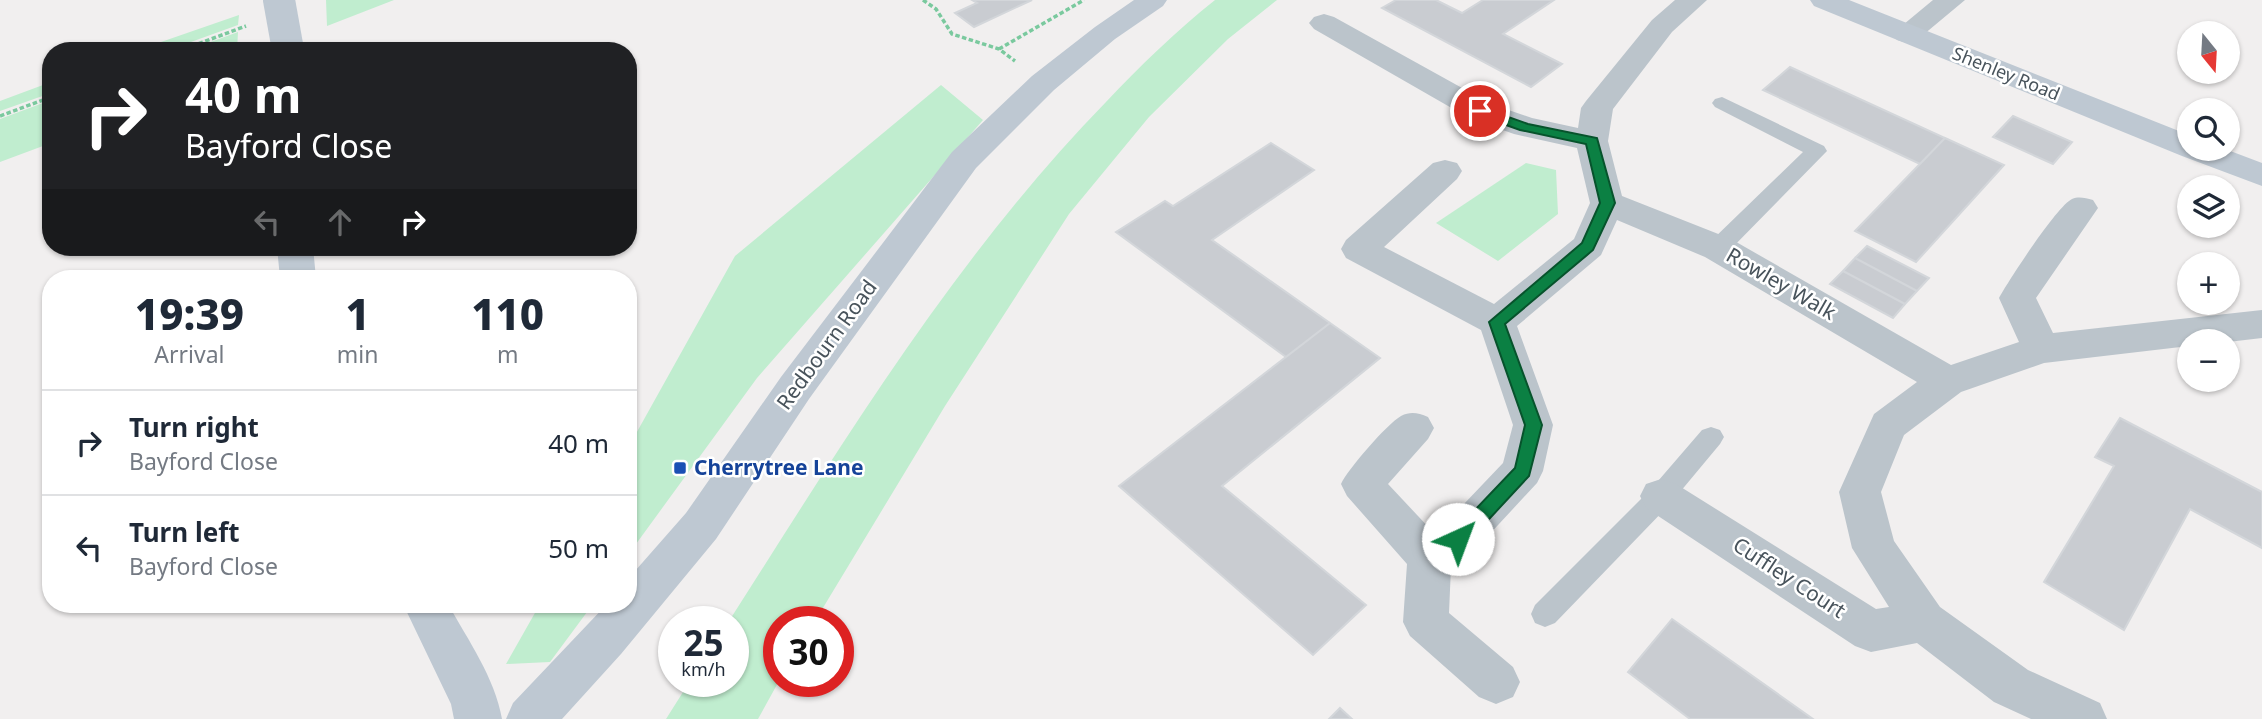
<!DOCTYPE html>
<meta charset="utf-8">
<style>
:root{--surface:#fff;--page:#f2f2f3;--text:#1f2937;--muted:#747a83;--line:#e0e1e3}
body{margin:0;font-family:"Noto Sans",sans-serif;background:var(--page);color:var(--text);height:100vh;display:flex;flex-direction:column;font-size:26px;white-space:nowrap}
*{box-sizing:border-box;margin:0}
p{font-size:23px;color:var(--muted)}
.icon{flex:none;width:38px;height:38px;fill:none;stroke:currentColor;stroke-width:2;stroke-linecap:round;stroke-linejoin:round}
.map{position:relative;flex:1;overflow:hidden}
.sheet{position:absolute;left:42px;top:270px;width:595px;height:343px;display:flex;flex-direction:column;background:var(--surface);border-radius:28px;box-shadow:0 2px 5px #0004}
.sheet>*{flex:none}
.banner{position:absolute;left:42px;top:42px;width:595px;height:214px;border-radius:28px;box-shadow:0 2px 5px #0004;background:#202124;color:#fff;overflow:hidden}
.needle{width:46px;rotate:162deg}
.buttons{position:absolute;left:2177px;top:21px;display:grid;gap:14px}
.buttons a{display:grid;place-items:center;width:63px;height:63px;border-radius:50%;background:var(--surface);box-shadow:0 2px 5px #0004;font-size:35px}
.speed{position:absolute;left:658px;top:606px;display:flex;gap:14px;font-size:35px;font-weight:700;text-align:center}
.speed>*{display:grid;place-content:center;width:91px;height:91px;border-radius:50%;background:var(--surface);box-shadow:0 2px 5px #0004;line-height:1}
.speed small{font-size:18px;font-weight:400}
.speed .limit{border:10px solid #d22;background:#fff;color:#111}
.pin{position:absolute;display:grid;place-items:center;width:60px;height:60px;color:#fff;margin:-30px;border:4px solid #fff;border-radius:50%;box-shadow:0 2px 7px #0007}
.me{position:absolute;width:77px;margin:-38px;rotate:43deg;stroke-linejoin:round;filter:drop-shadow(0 0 5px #0008)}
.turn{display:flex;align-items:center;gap:24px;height:147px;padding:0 28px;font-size:32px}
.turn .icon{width:91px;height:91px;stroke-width:2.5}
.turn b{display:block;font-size:49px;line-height:60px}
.lanes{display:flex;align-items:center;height:66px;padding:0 28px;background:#0003;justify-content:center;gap:35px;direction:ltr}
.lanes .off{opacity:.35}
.eta{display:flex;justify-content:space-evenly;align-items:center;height:119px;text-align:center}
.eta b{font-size:42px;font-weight:800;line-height:49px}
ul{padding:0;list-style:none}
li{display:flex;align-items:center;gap:21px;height:105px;padding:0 28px;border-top:2px solid var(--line)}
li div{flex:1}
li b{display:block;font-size:26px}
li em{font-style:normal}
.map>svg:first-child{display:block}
.green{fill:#c0edcf}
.building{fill:#c9ccd1;stroke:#d3d6da;stroke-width:2}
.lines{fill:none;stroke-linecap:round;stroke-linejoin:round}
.path{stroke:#7ac99e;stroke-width:3.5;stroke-dasharray:4.5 2.5;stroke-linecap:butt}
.lane{fill:#bbc4cb;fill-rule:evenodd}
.street{fill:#bbc4cb;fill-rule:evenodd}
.secondary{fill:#bec8d2;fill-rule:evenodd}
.secondary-bridge{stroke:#bec8d2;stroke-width:32}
.route{fill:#0b8043;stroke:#07532c;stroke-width:2}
.transit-dot{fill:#1a4fb4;stroke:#fff;stroke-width:2.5}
.labels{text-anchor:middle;stroke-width:5;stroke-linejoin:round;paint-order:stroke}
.far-street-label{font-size:18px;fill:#48535b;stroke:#fff}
.street-label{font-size:21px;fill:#48535b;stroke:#fff}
.transit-label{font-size:21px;font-weight:bold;fill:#164399;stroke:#fff;text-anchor:start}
</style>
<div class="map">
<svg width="2262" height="719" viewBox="0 0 2262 719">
<rect width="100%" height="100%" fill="#f1efef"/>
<path class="green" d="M326 0H394L327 26Z
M1215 0H1277L1228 39 1149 117 1069 214 945 406 815 621H779V681L758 719H666L690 681H733V621H729C844 441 956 256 1106 102 1140 66 1176 31 1215 0Z
M239 15 238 25 166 51H135Z
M238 32 237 51H186Z
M51 82V93L0 111V101Z
M941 85 983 120 757 378 628 555V448L735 256Z
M51 100V143L0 162V119Z
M1526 163 1556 170 1558 214 1498 261 1436 223Z
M540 604H593L550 662 506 664Z"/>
<path class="building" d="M972 0H1032L974 27 955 13 977 3Z
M1396 0H1436L1462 13 1483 0H1554L1503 34 1562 64 1531 87 1382 8Z
M1790 67 1945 138 1920 164 1763 90Z
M2013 116 2072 142 2053 164 1993 137Z
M1945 138 2004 165 1916 262 1855 231Z
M1271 143 1314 170 1212 240 1330 323 1286 357 1116 232 1165 201 1173 206Z
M1867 246 1929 278 1917 291 1855 258Z
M1855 258 1917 291 1905 304 1843 271Z
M1843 271 1905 304 1893 318 1830 284Z
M1330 323 1380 358 1222 486 1366 605 1313 655 1119 486Z
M2120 418 2262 492V548L2190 509 2124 630 2044 582 2114 466 2095 457Z
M1672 619 1813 719H1690L1628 672Z
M1340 708 1352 719H1329Z"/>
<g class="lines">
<path class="path" d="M923 0 936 9 952 34 999 49 1015 61
M999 49 1084 0
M179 51 246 26
M0 116 51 97"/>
<path class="lane" d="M1722 97 1824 146 1827 151 1726 254 1718 256 1710 254 1707 248 1710 242 1803 152 1715 107 1712 103 1715 99Z
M1711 427 1720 430 1724 437 1720 444 1670 504 1555 623 1545 627 1535 623 1531 614 1535 605 1652 488 1702 430Z"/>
<path class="street" d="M1675 0H1707L1672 32 1613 109 1608 141 1622 196 1731 239 1951 365 2019 342 1999 298C2009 280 2057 206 2072 199 2079 196 2085 198 2093 200L2098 208 2036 298 2053 333 2262 310V338L2228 342 2189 341V346L2044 363 1961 392 1904 435 1881 492 1894 541 1940 607 2028 670 2100 703 2107 719H2031L1994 702 1917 643 1871 652 1855 646 1646 508 1640 496 1646 484 1661 479 1676 484 1876 609 1889 607 1852 548 1839 492 1874 414 1917 382 1705 257 1617 220 1601 255 1517 326 1553 425 1543 471 1537 483 1473 552 1451 567 1449 613 1513 667 1520 682 1513 697 1496 704 1479 697 1410 636 1403 622 1407 564 1347 496 1341 484C1348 469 1387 424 1401 416 1411 411 1418 413 1428 417L1434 428 1428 439 1388 484 1433 532 1443 526 1503 463 1513 425 1481 330 1346 258 1341 249 1346 240 1433 163 1445 160 1457 163 1462 171 1457 179 1384 247 1494 304 1574 239 1590 203 1577 148 1514 134 1469 118 1314 29 1309 23 1314 17 1324 14 1334 17 1491 104 1532 118 1578 128 1581 108 1586 101 1652 20Z
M1933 0H1965L1917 40 1907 43 1897 40 1892 34Z"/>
<path class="secondary" d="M1134 0H1167L1163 6 1115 39 1054 90 976 168 809 399 716 539 621 654 562 719H506L513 703 607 604H628V579L686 513 781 377 952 152 1032 76 1095 27Z
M1810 0H1849L2189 135V149H2225L2262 163V186L2182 156 1814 6Z
M277 247H313L316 278H280Z
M403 604H448C468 640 495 678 502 719H454L451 704Z"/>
<path class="secondary-bridge" d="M279 0 288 50"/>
</g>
<path class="route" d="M1480 107 1528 124 1597 138 1615 203 1593 250 1505 324 1542 425 1529 476 1465 545 1458 547 1452 545 1449 539 1452 534 1515 468 1525 425 1489 322 1582 243 1600 203 1586 144 1520 130 1475 114 1473 111Z"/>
<rect class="transit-dot" x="673" y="461" width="14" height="14" rx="3.5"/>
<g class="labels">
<g class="far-street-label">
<text transform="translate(2006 74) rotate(22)" y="6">Shenley Road</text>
</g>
<g class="street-label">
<text transform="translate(1781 284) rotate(30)" y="7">Rowley Walk</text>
<text transform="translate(827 345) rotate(-54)" y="7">Redbourn Road</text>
<text transform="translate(1789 578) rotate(33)" y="7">Cuffley Court</text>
</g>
<g class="transit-label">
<text x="694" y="475">Cherrytree Lane</text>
</g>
</g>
</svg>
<div class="buttons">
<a><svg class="needle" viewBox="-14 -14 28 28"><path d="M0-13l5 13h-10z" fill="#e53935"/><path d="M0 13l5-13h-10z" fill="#747a83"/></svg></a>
<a><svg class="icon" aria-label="search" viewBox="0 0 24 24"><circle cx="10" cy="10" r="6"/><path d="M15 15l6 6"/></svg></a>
<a><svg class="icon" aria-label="layers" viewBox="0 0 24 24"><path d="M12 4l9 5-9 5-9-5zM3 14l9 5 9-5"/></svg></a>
<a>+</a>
<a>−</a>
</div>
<div class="speed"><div>25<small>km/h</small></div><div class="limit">30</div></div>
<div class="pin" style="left:1480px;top:111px;background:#d93025"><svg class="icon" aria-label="arrive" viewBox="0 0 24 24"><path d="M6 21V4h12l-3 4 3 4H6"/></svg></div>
<svg class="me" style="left:1458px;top:539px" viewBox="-20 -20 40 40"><circle r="19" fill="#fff"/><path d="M0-13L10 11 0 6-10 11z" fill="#0b8043"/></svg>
<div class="banner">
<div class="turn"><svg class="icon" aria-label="right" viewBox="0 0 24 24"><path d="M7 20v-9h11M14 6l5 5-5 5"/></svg><div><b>40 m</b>Bayford Close</div></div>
<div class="lanes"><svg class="icon off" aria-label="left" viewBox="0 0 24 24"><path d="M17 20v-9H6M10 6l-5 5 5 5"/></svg><svg class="icon off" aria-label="ahead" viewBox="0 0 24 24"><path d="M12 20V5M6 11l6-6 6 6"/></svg><svg class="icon" aria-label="right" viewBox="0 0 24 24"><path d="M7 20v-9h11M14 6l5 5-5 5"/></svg></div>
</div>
<section class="sheet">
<div class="eta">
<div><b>19:39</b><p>Arrival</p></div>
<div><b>1</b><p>min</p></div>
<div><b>110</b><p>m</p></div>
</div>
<ul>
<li><svg class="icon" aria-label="right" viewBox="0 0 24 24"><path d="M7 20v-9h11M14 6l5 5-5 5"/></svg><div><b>Turn right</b><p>Bayford Close</p></div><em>40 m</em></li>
<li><svg class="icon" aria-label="left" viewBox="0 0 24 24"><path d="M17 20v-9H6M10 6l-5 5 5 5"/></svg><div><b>Turn left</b><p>Bayford Close</p></div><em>50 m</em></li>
</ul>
</section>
</div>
